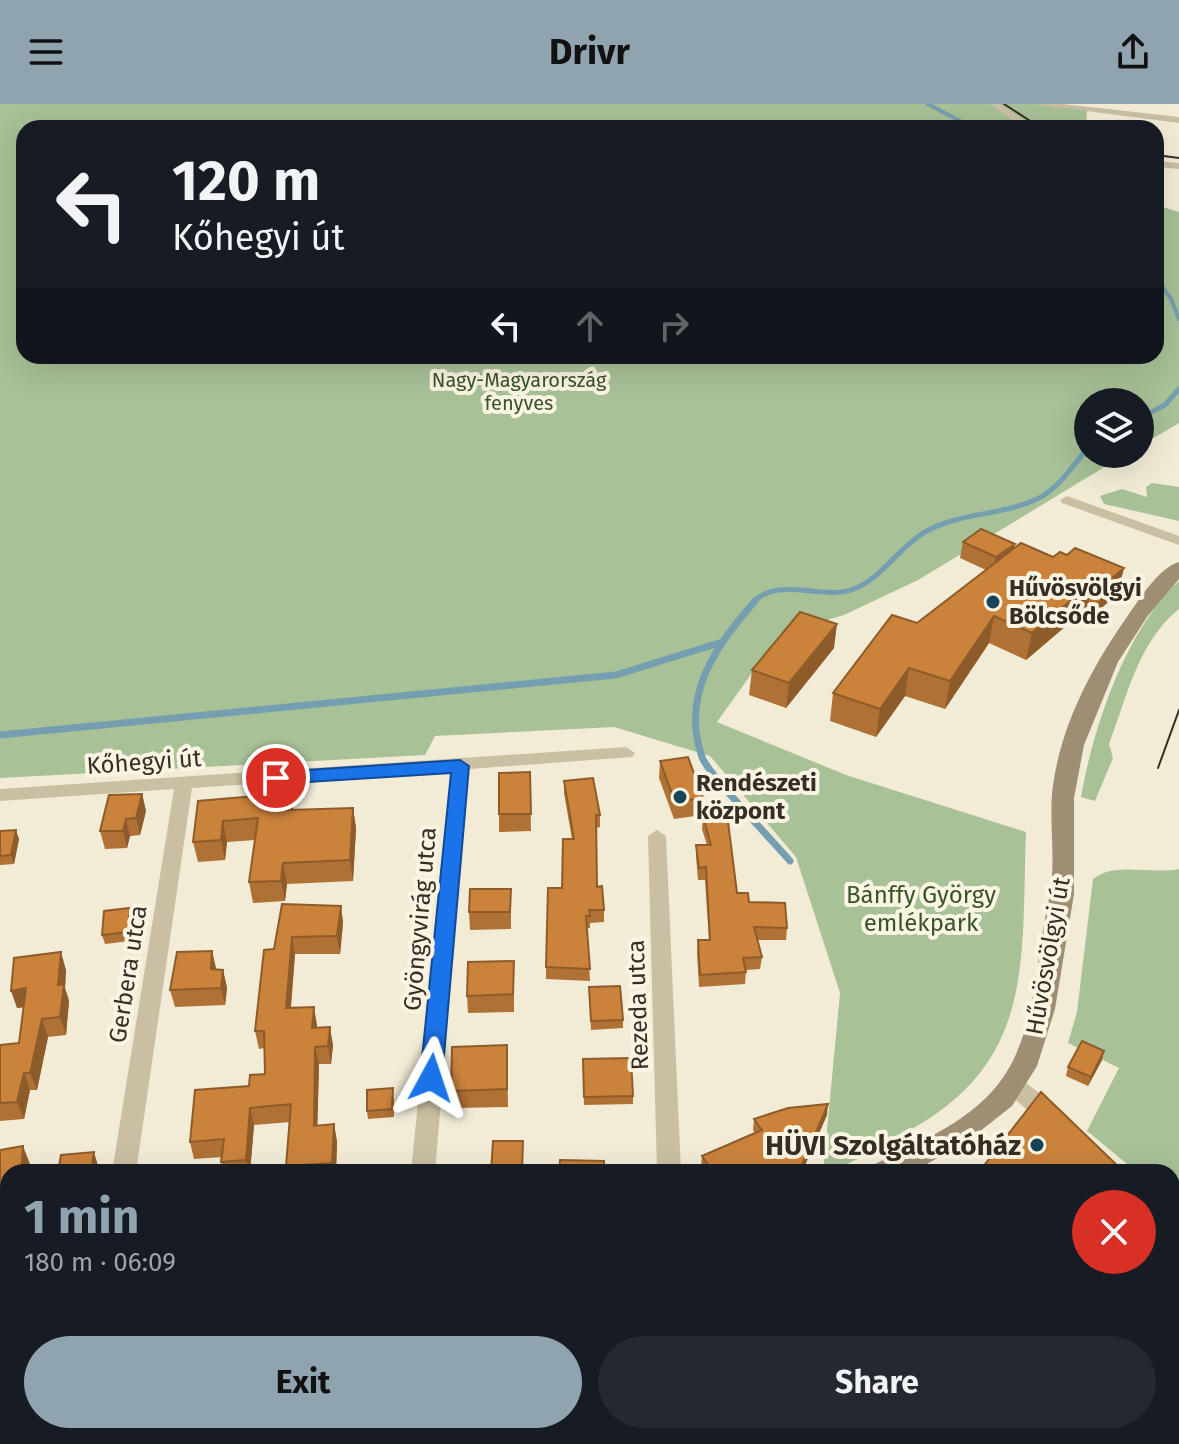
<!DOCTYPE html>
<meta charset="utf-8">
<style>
:root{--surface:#171b24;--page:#242831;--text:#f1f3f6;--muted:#9ea1a6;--accent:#90a4af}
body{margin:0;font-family:"Fira Sans",sans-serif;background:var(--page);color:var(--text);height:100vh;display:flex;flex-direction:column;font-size:30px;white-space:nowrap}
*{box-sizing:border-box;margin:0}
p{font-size:26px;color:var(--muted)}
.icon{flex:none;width:44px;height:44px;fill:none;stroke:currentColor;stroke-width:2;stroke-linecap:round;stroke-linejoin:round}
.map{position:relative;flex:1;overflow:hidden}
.drawer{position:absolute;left:0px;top:1060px;width:1180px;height:280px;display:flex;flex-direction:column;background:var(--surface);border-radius:24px 24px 0 0;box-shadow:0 8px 32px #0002}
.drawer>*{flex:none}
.guide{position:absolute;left:16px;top:16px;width:1148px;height:244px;border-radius:24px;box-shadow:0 8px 32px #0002;background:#171b24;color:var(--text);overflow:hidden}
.fabs{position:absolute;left:1074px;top:284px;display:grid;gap:16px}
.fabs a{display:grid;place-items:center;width:80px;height:80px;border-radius:50%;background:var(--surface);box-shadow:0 8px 32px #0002;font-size:40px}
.pin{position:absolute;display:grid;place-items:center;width:68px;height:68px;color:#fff;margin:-34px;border:4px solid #fff;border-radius:50%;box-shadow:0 2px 8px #0007}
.me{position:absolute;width:88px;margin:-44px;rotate:5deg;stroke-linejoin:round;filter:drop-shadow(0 0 6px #0008)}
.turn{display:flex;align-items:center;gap:28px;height:168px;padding:0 24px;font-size:36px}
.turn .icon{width:104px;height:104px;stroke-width:2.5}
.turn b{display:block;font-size:56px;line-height:68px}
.lanes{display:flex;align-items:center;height:76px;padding:0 24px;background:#0003;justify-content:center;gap:40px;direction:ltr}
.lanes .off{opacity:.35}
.round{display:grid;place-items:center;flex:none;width:84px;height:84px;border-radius:42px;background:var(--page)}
.overview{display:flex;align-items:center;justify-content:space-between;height:136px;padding:0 24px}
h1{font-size:48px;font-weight:700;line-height:60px;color:var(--accent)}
.primary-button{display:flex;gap:16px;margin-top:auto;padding:16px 24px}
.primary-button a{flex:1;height:92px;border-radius:48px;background:var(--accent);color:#111;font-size:32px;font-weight:700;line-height:92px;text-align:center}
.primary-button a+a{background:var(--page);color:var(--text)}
header{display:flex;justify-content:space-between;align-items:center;height:104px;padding:0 24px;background:var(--accent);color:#111;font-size:36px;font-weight:700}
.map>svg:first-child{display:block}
.green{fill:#a8c197}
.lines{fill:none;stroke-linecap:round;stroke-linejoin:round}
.stream-far3{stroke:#759fb0;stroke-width:4}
.stream-far2{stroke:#759fb0;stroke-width:5}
.stream-far1{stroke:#759fb0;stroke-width:7}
.stream{stroke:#759fb0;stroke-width:9}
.minor{fill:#cabfa3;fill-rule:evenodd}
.tertiary{fill:#cabfa3;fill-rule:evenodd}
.secondary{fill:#9e8e74;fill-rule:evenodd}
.tram{stroke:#352e25;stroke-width:2}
.wall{fill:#af7134}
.shaded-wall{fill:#8e5c2a}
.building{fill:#cb833c;stroke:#8e5c2a;stroke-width:2}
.route{fill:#1a73e8;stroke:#114b97;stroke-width:2}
.poi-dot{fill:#194458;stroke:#faf5e3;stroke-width:3}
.labels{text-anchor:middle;stroke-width:8;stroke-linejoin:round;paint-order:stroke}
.far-park-label{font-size:20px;fill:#395428;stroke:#faf5e3}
.poi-label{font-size:24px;font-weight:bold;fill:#352e25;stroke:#faf5e3;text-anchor:start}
.street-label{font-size:24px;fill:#352e25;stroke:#faf5e3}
.park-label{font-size:24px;fill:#395428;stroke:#faf5e3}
.near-poi-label{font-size:28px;font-weight:bold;fill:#352e25;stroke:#faf5e3;text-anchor:end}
</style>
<header><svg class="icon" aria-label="menu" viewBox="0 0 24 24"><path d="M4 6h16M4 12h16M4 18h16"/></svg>Drivr<svg class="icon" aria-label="share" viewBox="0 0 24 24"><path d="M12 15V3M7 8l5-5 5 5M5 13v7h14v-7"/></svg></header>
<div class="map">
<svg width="1179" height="1340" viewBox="0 0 1179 1340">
<rect width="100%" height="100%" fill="#f2ecd7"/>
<path class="green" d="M0 0H1048L1087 5 1086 24H24V252H1156V101L1179 108V319L1140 342V298H1088V350H1126L918 476 844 511 780 530 717 618 846 671 1026 728C1021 864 1036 964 895 1034 873 1045 847 1064 823 1068L840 889 796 753 710 652 614 623 435 632 425 651 0 674Z
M1152 379 1179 383V417L1104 400 1100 392 1122 385 1147 393 1146 383Z
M1179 477V505C1138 538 1127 593 1109 640L1113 654 1095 697 1081 693C1093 624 1126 525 1179 477Z
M1179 765V1105L1172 1098V1068H1137L1087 1027 1119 964 1068 939 1077 908 1093 775C1115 757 1152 771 1179 765Z"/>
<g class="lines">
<path class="stream-far3" d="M928 0 973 24
M1156 174 1171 195 1179 215"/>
<path class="stream-far2" d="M1140 314 1165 301 1179 285
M753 499C777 471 825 497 854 485 882 474 898 444 925 428 960 408 1001 412 1037 395 1058 385 1074 361 1088 343"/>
<path class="stream-far1" d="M755 497C717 541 680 590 702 653 707 669 774 738 790 757
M0 631 616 571 719 539"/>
<path class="stream" d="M941 1332 943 1340"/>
<path class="minor" d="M989 0H1000L1036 24H1024Z
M1033 0H1063L1179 13V19Z
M1156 57 1179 59V65L1156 63Z
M1067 392 1179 432V441L1062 399 1060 396Z
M626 643 635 649 632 653 469 665 435 1068H411L451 667 192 684 136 1068H112L174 685 0 697V685Z
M657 726 666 732 681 1068H657L648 732Z
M1013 972 1021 975 1060 1005 1063 1011 1060 1017C1041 1024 1020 998 1005 987L1002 981 1005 975Z
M1172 1101 1179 1103V1127L1172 1125Z
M1002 1332H1028L1031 1340H1005Z"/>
<path class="tertiary" d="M617 1332H649L651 1340H619Z"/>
<path class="secondary" d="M1179 458V475L1147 513 1118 558 1084 641 1074 694V790L1055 905 1037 962 1012 1002 965 1039 912 1068H871L875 1060C921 1037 975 1016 1004 972 1032 930 1035 874 1043 826 1046 808 1051 790 1052 772 1054 741 1049 711 1053 681 1062 618 1093 561 1129 510 1140 494 1160 463 1179 458Z
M8 1320V1332H47L44 1340H0V1321Z"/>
<path class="tram" d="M1004 0 1041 24
M1156 51 1179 54
M1158 664 1179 606"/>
</g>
<path class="wall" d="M963 438 1015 440 1014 444 1053 453 1067 451 1124 464 1117 490 1097 508 1087 504 1026 556 989 539 945 605 905 592 876 633 830 617 833 589 917 519 986 466 960 454Z
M834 544 786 604 749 591 752 566Z
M660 657 703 694 702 711 674 715 659 674Z
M530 668 531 727 499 728V710Z
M564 677 600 711V723L596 724 597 783 604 806V818L590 819V824H587L590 877 546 875V863L572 735 564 689Z
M290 689 293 706 353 704 356 724 353 777 287 780 285 797 253 799 249 778 255 736 227 738 225 756 198 758 193 738 198 697Z
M142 690 146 707 140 731 130 732 127 744 105 745 100 727Z
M703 712 737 789 787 824 786 836H757L762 853 760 865 746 866 745 880 699 883 697 849 698 836H709L705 776H698L696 753V741H707L702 725Z
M0 727 19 735 14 760 0 761Z
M511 785V825L470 826 469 808Z
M341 802 343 819 340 850H295L291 904 317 921V924L333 941 331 960H319L317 1021 334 1020 337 1038 336 1068H287L286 1062 290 1018 254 1021 250 1068H224L221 1058 222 1053 194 1055 190 1038 249 982 265 970 264 944 259 945 255 927 274 845Z
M132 813 130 837 105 840 102 831Z
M212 847 216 866H223L227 884 225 901 175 903 170 886Z
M66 866 65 884 69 897 66 931 48 933 37 986H30L24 1015 0 1017V941L19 939 24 903 17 904Z
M514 874V908L468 909 467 892Z
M589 883 623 916V924L591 926Z
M507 941 508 1003 453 1004 451 987Z
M1104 947 1102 956 1088 982 1066 972 1068 963Z
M583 955 633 992V1000L584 1001Z
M394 993V1013L368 1015 367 1007Z
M827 1011 802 1068H705L701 1063 702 1052 755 1029 753 1026 754 1015Z
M0 1046 30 1060 8 1068V1115L0 1116Z
M8 1204V1262H0V1205Z
M836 1332H889L892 1340H834Z"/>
<path class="shaded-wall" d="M1015 440 1011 456 993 469 996 453Z
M1124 464 1117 490 1097 508 1104 481Z
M1094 477 1087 504 1026 556 1032 529Z
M994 512 989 539 945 605 950 577Z
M837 520 834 544 786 604 789 579Z
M909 564 905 592 876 633 880 605Z
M290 689 294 709 288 706Z
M142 690 146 707 140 731 136 714Z
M353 704 356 724 353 777 350 756Z
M126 715 130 732 127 744 123 727Z
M223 717 227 738 225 756 221 736Z
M16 726 19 735 14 760 11 751Z
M283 759 287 780 285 797 281 777Z
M341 802 343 819 340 850 337 832Z
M130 804 132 813 130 837 128 828Z
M292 833 295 850 289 922 286 904Z
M212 847 216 864 215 883 211 865Z
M61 848 66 866 65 884 69 897 66 931 60 913 58 881Z
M223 866 227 884 225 901 221 884Z
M26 884 32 902 17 904 11 887Z
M314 903 317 921 315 941 312 924Z
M42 915 48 933 37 986 30 969Z
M330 923 333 941 331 960 328 942Z
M315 943 319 960 317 1039 314 1022Z
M1104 947 1102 956 1088 982 1091 973Z
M24 969 30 986 24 1015 17 998Z
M828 1000 827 1011 802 1068H788Z
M250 1004 254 1021 250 1068H248L246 1056Z
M334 1020 337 1038 336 1068H334L332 1059Z
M23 1042 30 1060 29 1068H21Z
M94 1048 99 1065V1068H91Z
M1179 1230V1245L1172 1247V1232Z"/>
<path class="building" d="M981 425 1015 440 996 453 963 438Z
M1021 439 1053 453 1060 448 1067 451 1075 444 1124 464 1104 481 1094 477 1032 529 994 512 950 577 909 564 880 605 833 589 892 511 917 519Z
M800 508 837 520 789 579 752 566Z
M688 653 703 694 675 698 660 657Z
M530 668 531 710H499V669Z
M593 674 600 711H596L597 783 602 782 604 806H589L590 812H586L590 865 546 863 548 784H562L563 735H574L564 677Z
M290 689 288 706 353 704 350 756 283 759 281 777 249 778 258 714 223 717 221 736 193 738 198 697Z
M142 690 136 714 126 715 123 727H100L109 691Z
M727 710 737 789H748L749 798 785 799 787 824 754 823 762 853 743 854 746 868 700 871 698 836H710L706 763 699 764 696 741H711L703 712Z
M16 726 11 751 0 752V727Z
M470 785H511L510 808H469Z
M282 800 341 802 337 832 292 833 286 904 314 903 312 924 330 923 328 942 315 943 314 1022 334 1020 332 1059 286 1062 291 1000 250 1004 246 1056 221 1058 224 1035 190 1038 195 986 249 982 250 971 265 970 264 927H255L264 846 274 845Z
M130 804 128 828 102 831 104 807Z
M212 847 211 865 223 866 221 884 170 886 177 848Z
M61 848 58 881 64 880 60 913 42 915 30 969H24L17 998 0 999V941L19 939 26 884 11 887 14 854Z
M514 857 513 890 467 892 468 858Z
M620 882 623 916 591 917 589 883Z
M1082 937 1104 947 1091 973 1068 963Z
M507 941V985L451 987 452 943Z
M631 954 633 992 584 993 583 955Z
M393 984 392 1005 367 1007V986Z
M1041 988 1124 1068H979Z
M828 1000 802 1061 788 1068H713L702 1052 762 1026 754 1015 788 1004Z
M493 1037H523L522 1068H491Z
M23 1042 21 1068H8V1097L0 1098V1046Z
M94 1048 91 1068H58L61 1051Z
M560 1056 604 1057V1068H559Z
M1179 1201V1230L1172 1232V1202Z
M8 1204V1244L0 1245V1205Z
M223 1332H230L234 1340H208Z
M838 1332H889L892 1340H841Z"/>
<path class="route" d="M460 656 469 662 442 974 439 981H424L420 974 451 669 276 680 267 674 276 668Z"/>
<g class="poi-dot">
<circle cx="993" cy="498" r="8"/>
<circle cx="680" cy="693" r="8"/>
<circle cx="1037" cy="1041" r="8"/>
</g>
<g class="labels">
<g class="far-park-label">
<text x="519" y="283">Nagy-Magyarország<tspan x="519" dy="23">fenyves</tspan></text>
</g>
<g class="poi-label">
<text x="1009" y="492">Hűvösvölgyi<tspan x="1009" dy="28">Bölcsőde</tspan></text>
<text x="696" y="687">Rendészeti<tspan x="696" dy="28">központ</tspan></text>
</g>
<g class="street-label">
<text transform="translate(144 658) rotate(-4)" y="8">Kőhegyi út</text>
<text transform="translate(420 815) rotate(-85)" y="8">Gyöngyvirág utca</text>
<text transform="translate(1048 852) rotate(-80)" y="8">Hűvösvölgyi út</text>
<text transform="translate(128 870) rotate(-81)" y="8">Gerbera utca</text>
<text transform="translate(638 901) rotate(-92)" y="8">Rezeda utca</text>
</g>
<g class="park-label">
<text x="921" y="799">Bánffy György<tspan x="921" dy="28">emlékpark</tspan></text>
</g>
<g class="near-poi-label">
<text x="1021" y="1051">HÜVI Szolgáltatóház</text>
</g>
</g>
</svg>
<div class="fabs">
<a><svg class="icon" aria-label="layers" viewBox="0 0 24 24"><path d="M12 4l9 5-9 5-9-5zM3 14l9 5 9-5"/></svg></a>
</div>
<div class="pin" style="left:276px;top:674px;background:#d93025"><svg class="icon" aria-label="arrive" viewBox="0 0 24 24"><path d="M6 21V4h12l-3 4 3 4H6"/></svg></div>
<svg class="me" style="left:431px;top:974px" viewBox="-20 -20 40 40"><path d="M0-17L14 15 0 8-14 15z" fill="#1a73e8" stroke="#fff" stroke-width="4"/></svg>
<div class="guide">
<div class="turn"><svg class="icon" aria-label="left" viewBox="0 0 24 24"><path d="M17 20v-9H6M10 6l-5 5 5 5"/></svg><div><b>120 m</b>Kőhegyi út</div></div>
<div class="lanes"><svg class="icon" aria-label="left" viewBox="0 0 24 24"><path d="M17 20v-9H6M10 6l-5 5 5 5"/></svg><svg class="icon off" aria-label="ahead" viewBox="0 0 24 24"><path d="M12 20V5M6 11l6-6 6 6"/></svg><svg class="icon off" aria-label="right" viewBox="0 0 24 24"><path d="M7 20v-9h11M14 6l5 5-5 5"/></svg></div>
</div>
<section class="drawer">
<div class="overview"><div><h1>1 min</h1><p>180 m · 06:09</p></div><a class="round" style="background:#d93025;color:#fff"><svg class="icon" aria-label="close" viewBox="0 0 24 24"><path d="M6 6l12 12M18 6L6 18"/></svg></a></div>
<div class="primary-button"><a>Exit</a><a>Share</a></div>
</section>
</div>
